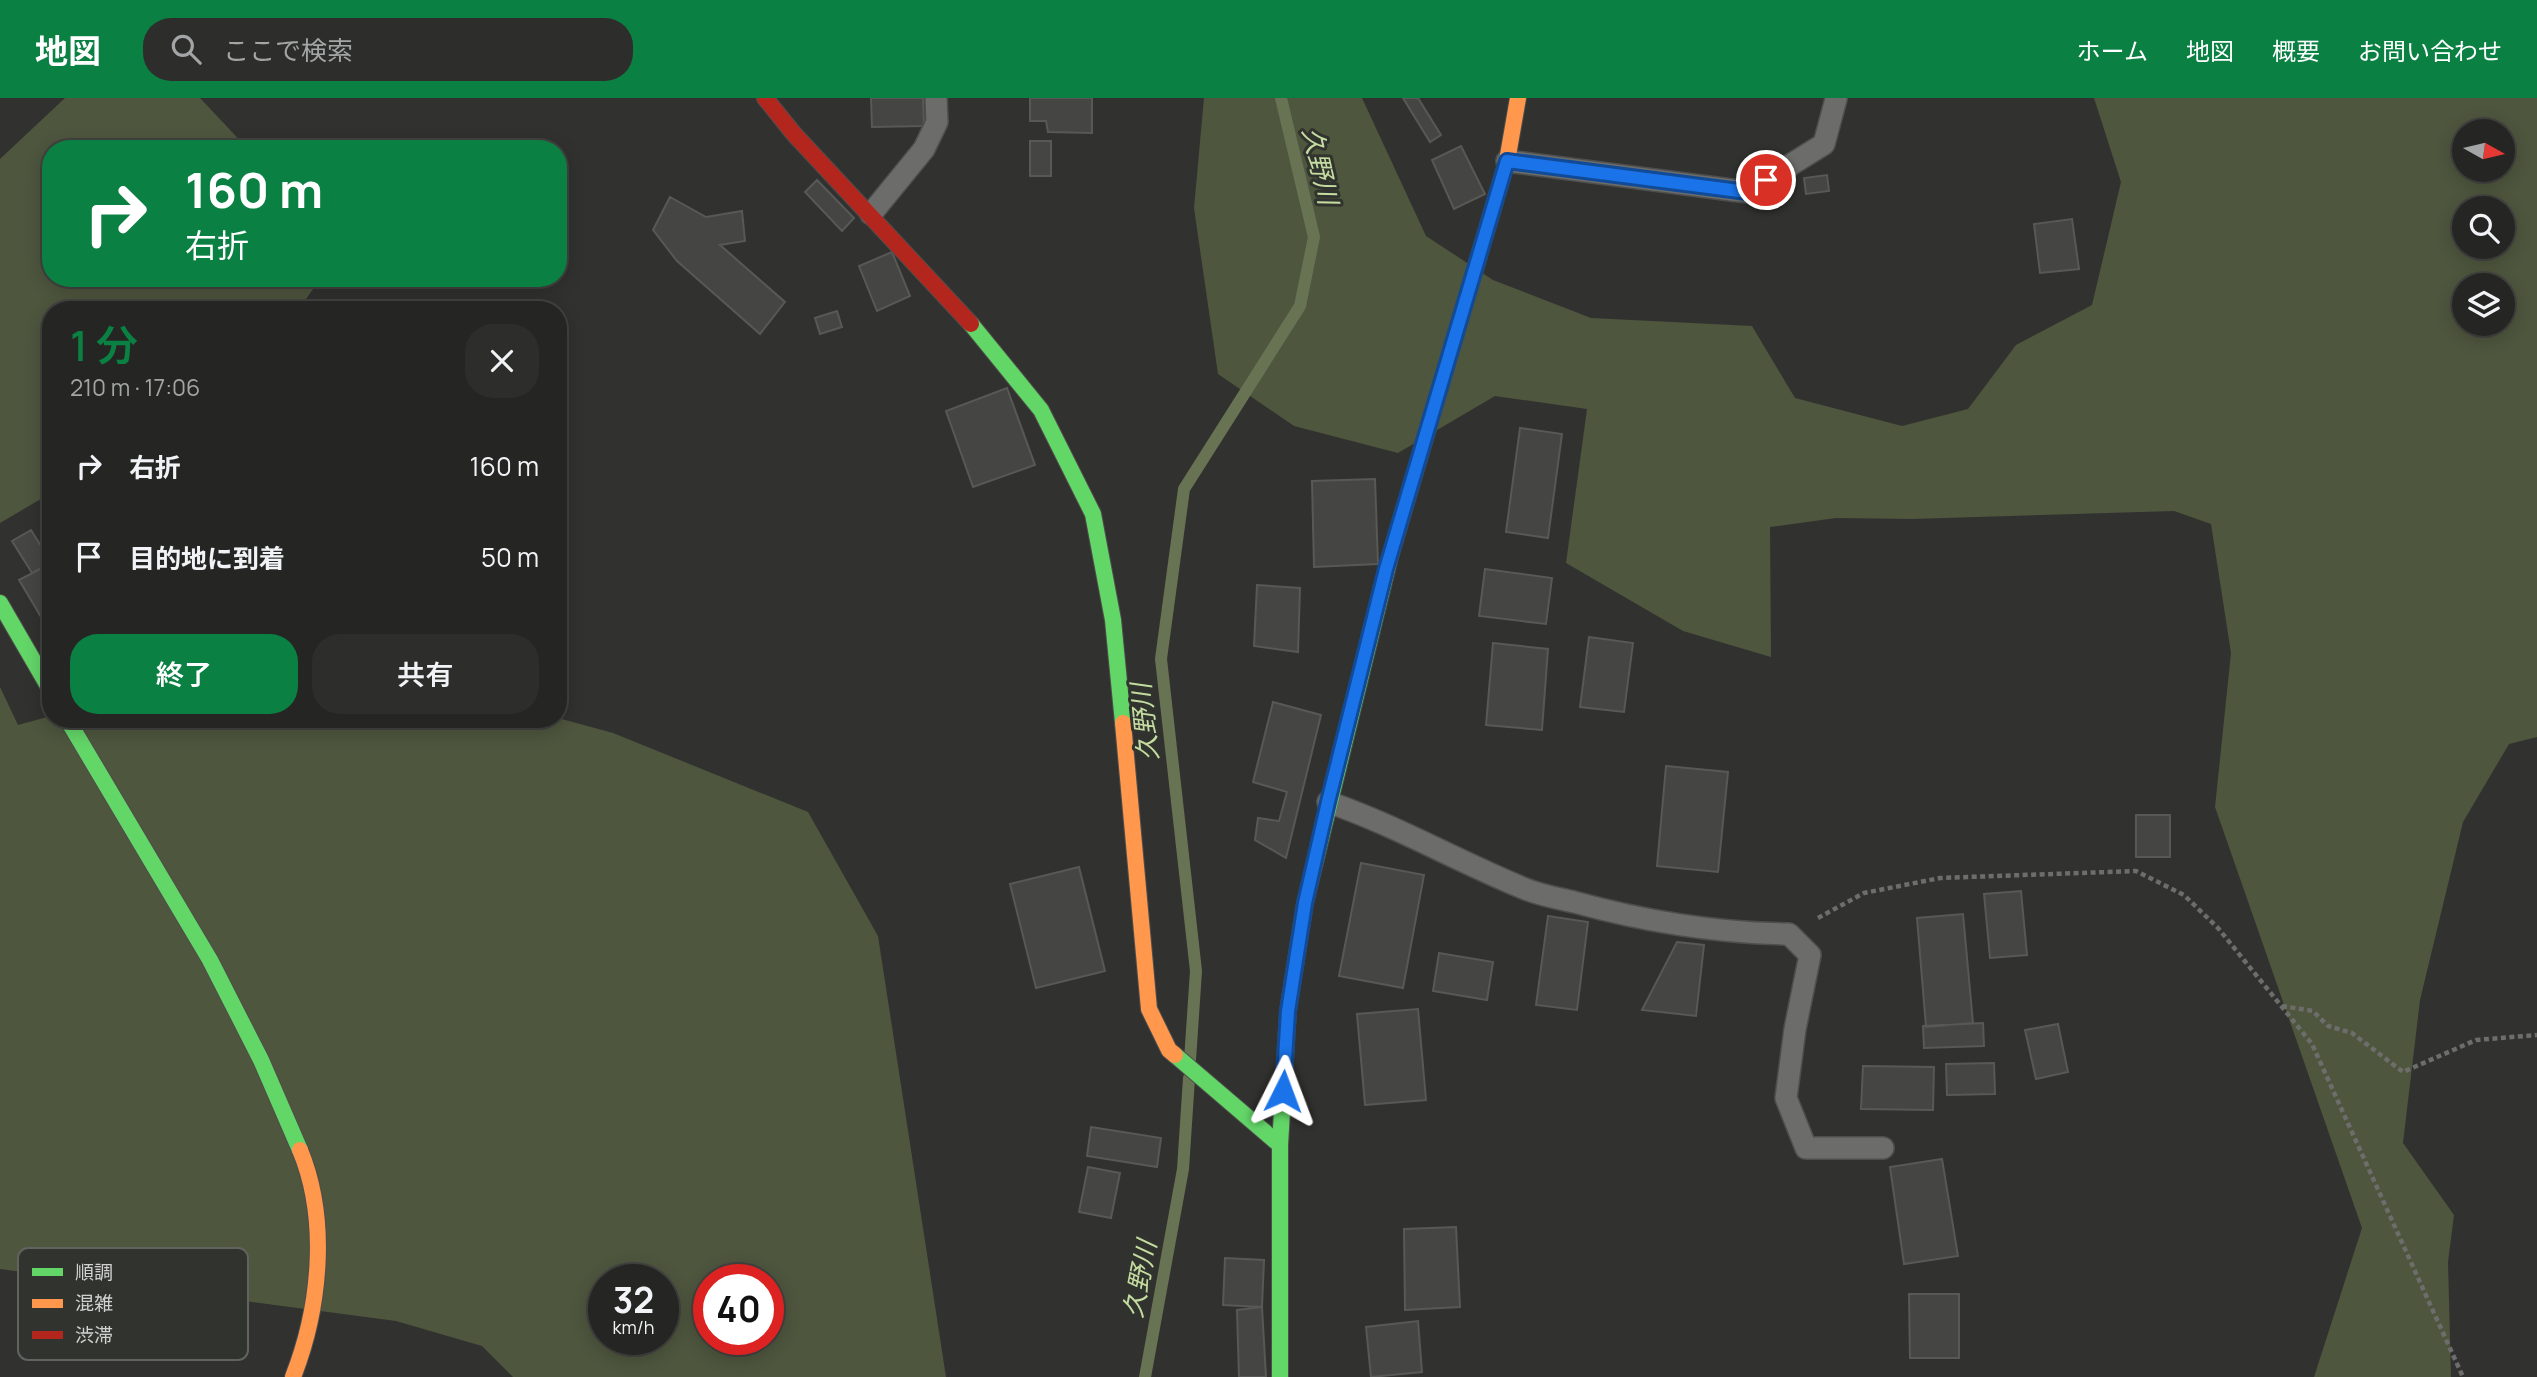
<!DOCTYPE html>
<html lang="ja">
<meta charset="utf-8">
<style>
:root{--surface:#252623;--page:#2d2e2b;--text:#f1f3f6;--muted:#a3a5a6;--line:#424341;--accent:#0b8043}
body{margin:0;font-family:Manrope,"Noto Sans JP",sans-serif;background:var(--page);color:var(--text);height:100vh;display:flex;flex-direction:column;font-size:26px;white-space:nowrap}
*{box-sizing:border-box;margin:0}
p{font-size:23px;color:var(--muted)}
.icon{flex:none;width:38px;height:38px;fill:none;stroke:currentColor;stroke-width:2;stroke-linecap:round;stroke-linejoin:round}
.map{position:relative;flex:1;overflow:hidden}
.details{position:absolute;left:42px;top:203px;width:525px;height:427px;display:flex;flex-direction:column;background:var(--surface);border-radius:28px;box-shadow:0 4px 18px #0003,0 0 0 2px var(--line)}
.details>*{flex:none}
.top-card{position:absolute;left:42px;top:42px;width:525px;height:147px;border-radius:28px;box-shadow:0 4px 18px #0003,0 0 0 2px var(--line);background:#0b8043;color:#fff;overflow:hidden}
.needle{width:46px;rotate:98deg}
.tools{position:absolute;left:2452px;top:21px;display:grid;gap:14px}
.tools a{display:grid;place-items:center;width:63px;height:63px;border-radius:50%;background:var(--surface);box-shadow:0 4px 18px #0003,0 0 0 2px var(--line);font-size:35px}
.speed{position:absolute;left:588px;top:1166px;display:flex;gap:14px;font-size:35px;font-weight:700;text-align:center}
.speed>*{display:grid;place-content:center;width:91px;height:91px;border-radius:50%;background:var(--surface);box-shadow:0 4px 18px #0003,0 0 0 2px var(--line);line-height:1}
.speed small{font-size:18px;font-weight:400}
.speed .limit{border:10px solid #d22;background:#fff;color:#111}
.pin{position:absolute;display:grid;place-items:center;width:60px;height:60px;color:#fff;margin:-30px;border:4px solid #fff;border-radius:50%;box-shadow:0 2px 7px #0007}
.me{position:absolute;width:77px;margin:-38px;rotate:3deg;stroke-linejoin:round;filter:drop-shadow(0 0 5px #0008)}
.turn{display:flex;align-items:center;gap:24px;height:147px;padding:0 28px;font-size:32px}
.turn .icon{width:91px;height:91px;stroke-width:2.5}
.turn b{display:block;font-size:49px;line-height:60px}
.round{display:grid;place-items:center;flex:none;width:74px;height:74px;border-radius:28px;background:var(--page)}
.overview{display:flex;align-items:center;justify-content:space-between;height:119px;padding:0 28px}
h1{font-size:42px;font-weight:600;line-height:52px;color:var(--accent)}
.action{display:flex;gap:14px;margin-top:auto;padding:14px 28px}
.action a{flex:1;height:80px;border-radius:28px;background:var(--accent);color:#fff;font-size:28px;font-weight:600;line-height:80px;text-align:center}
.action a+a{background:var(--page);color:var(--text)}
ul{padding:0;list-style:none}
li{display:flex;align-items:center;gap:21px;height:91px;padding:0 28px}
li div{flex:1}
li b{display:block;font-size:26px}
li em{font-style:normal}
header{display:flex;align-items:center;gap:42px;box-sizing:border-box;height:98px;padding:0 35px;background:var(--accent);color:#fff}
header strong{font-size:33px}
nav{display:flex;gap:38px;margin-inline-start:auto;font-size:24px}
.search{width:490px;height:63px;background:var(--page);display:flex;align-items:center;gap:18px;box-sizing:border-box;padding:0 24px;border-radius:28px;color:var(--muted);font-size:26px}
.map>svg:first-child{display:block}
.green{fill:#4e563e;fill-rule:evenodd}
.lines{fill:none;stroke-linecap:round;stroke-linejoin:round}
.stream{stroke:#677353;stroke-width:12}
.building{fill:#454644;stroke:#585856;stroke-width:2}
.lane-casing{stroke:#4e4e4c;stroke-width:24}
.fast-casing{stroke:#4e4e4c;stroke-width:18}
.slow-casing{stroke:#4e4e4c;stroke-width:18}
.jam-casing{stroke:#4e4e4c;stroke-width:18}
.path{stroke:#6d6e6c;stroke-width:4.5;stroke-dasharray:5 3.5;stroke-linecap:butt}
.lane{stroke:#6c6d6a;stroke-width:21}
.fast{stroke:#63d668;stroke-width:16}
.slow{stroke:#ff974d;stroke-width:16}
.jam{stroke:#b3261e;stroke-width:16}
.route-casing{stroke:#114b97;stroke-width:18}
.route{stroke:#1a73e8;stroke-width:12}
.labels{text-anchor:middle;stroke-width:6;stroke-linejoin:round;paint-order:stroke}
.water-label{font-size:26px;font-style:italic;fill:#c5dca1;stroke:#31332e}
.key{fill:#31332e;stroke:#61635e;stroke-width:2}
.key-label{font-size:19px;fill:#d1d2cf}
</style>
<header>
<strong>地図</strong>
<div class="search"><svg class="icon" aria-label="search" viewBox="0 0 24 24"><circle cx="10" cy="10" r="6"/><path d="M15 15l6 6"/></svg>ここで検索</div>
<nav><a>ホーム</a><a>地図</a><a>概要</a><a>お問い合わせ</a></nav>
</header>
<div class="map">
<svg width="2537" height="1279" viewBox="0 0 2537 1279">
<rect width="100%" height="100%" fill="#31322f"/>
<path class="green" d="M65 0H200L248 51H51V180H321L298 212H51V395L0 425V61Z
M1204 0H1362L1426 138 1493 182 1591 220 1752 228 1795 300 1902 328 1968 311 2016 247 2092 207 2121 84 2094 0H2537V639L2509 646 2463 724 2420 902 2403 1045 2454 1117 2448 1164 2451 1279H2314L2362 1130 2215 709 2231 555 2211 426 2174 413 1912 421 1836 420 1770 429 1771 559 1683 533 1566 465 1587 311 1495 298 1398 355 1294 328 1218 276 1194 110ZM2464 33H2502V72H2464ZM2464 110H2502V149H2464ZM2464 187H2502V226H2464Z
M0 589 18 627 51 618V621L558 620 613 635 808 714 878 838 946 1279H513L482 1248 396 1223 0 1171ZM604 1181H663V1241H604ZM709 1181H768V1241H709Z"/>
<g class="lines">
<path class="stream" d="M1190 962 1196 873 1161 561 1184 391 1300 208 1314 139 1281 0
M1145 1279 1183 1071 1189 980"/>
</g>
<path class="building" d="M871 0H923L924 28 872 29Z
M1030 0H1092V35L1048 34 1046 23H1030Z
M1403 0H1418L1441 37 1430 44Z
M1030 43H1051V78H1030Z
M1461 48 1485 96 1454 111 1432 62Z
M1827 77 1829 93 1806 96 1804 80Z
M817 82 854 120 842 133 805 94Z
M670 99 706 119 742 113 745 143 720 147 785 204 760 236 677 163 653 132Z
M2072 121 2079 171 2040 175 2034 126Z
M892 154 910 198 877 213 859 168Z
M837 213 842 229 820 236 815 220Z
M1007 290 1035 367 973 389 946 313Z
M1520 330 1562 336 1548 440 1506 434Z
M1375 381 1378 466 1314 469 1312 383Z
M31 432 51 464 32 475 12 443Z
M42 470 51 486V514L41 519 19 482Z
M1485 471 1552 480 1546 526 1479 518Z
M1257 487 1300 490 1298 554 1254 548Z
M1589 539 1633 545 1624 614 1580 609Z
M1493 545 1548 551 1542 632 1486 627Z
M1273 604 1321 617 1286 760 1255 742 1258 720 1279 723 1287 694 1253 684Z
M1666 668 1728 674 1718 774 1657 768Z
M2136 717H2170V759H2136Z
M1361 765 1424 777 1403 890 1339 878Z
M1079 769 1105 873 1036 890 1010 786Z
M2021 793 2027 857 1990 860 1984 796Z
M1963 816 1973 925 1926 929 1917 820Z
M1548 818 1588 824 1577 912 1536 907Z
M1677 844 1704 847 1696 918 1642 912Z
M1439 855 1493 864 1487 902 1433 893Z
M1418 911 1426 1002 1365 1007 1357 916Z
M1983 925 1984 948 1924 950 1923 928Z
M2058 926 2068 974 2036 981 2025 932Z
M1994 965 1995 996 1947 997 1946 966Z
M1863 968 1934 969 1933 1012 1861 1011Z
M1091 1029 1161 1040 1157 1069 1087 1058Z
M1942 1061 1958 1158 1904 1166 1890 1069Z
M1088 1069 1120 1075 1111 1120 1079 1114Z
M1456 1129 1460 1209 1405 1212 1404 1131Z
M1225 1160 1264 1162 1262 1209 1223 1207Z
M1909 1196H1959V1260H1910Z
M1262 1209 1266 1279H1239L1237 1212Z
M1418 1223 1422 1274 1371 1279 1366 1229Z"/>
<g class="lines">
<g class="lane-casing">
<path id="lane" d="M1507 63 1747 94 1824 46 1836 1
M871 116 924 51 937 24 936 0
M1328 704C1395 727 1457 763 1523 790 1539 797 1557 800 1574 804 1643 823 1718 835 1789 836L1810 857 1795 931 1786 1000 1806 1050H1883"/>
</g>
<g class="fast-casing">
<path id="fast" d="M971 226 1041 312 1093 416 1113 522 1123 625
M0 505 51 593
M67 621 210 862 261 962 300 1052
M1175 957 1280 1047
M1280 1279V1047L1288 913 1305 805 1390 459"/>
</g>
<g class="slow-casing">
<path id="slow" d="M1390 459 1507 63 1518 0
M1123 625 1149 911 1169 952 1175 957
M293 1279C320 1210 329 1122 300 1052"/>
</g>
<g class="jam-casing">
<path id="jam" d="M765 0 794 36 971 226"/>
</g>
<path class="path" d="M1818 820 1864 795 1940 780 2136 773 2184 797 2218 830 2312 946 2463 1279
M2282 908 2313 913 2328 928 2352 935 2403 974 2476 942 2537 937"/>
<use href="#lane" class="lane"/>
<use href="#fast" class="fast"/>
<use href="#slow" class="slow"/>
<use href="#jam" class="jam"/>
</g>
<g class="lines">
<g class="route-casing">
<path id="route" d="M1283 993 1288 913 1305 805 1328 704 1386 471 1507 63 1747 94 1766 82"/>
</g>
<use href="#route" class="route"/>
</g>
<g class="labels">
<g class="water-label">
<text transform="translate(1320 68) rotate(77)" y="9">久野川</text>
<text transform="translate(1145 624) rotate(-96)" y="9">久野川</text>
<text transform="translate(1140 1181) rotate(-79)" y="9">久野川</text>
</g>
</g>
<rect x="18" y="1150" width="230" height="112" rx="10" class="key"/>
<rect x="32" y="1170" width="31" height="8" fill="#63d668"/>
<rect x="32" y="1201" width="31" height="9" fill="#ff974d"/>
<rect x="32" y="1233" width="31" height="8" fill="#b3261e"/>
<g class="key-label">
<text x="75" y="1181">順調</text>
<text x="75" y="1212">混雑</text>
<text x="75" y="1244">渋滞</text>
</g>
</svg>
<div class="tools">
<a><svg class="needle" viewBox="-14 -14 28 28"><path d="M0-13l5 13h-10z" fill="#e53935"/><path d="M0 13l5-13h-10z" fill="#a3a5a6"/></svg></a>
<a><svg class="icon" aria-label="search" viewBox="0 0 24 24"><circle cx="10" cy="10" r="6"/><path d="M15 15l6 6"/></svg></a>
<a><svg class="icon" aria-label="layers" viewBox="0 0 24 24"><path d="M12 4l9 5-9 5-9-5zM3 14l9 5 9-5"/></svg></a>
</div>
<div class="speed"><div>32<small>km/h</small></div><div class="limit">40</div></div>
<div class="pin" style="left:1766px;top:82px;background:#d93025"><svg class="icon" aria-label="arrive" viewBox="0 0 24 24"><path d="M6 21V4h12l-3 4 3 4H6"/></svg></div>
<svg class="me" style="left:1283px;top:993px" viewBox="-20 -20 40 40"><path d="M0-17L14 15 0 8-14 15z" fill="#1a73e8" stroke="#fff" stroke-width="4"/></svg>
<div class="top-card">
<div class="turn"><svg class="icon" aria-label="right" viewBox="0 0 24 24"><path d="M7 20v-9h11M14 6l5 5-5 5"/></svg><div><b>160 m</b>右折</div></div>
</div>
<section class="details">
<div class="overview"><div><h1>1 分</h1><p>210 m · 17:06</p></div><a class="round"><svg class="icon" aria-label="close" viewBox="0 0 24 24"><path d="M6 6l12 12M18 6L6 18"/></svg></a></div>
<ul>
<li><svg class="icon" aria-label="right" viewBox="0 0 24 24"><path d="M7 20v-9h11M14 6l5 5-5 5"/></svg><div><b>右折</b></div><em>160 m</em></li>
<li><svg class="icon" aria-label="arrive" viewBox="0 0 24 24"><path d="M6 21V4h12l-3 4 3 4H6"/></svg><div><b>目的地に到着</b></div><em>50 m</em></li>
</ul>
<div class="action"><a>終了</a><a>共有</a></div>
</section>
</div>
